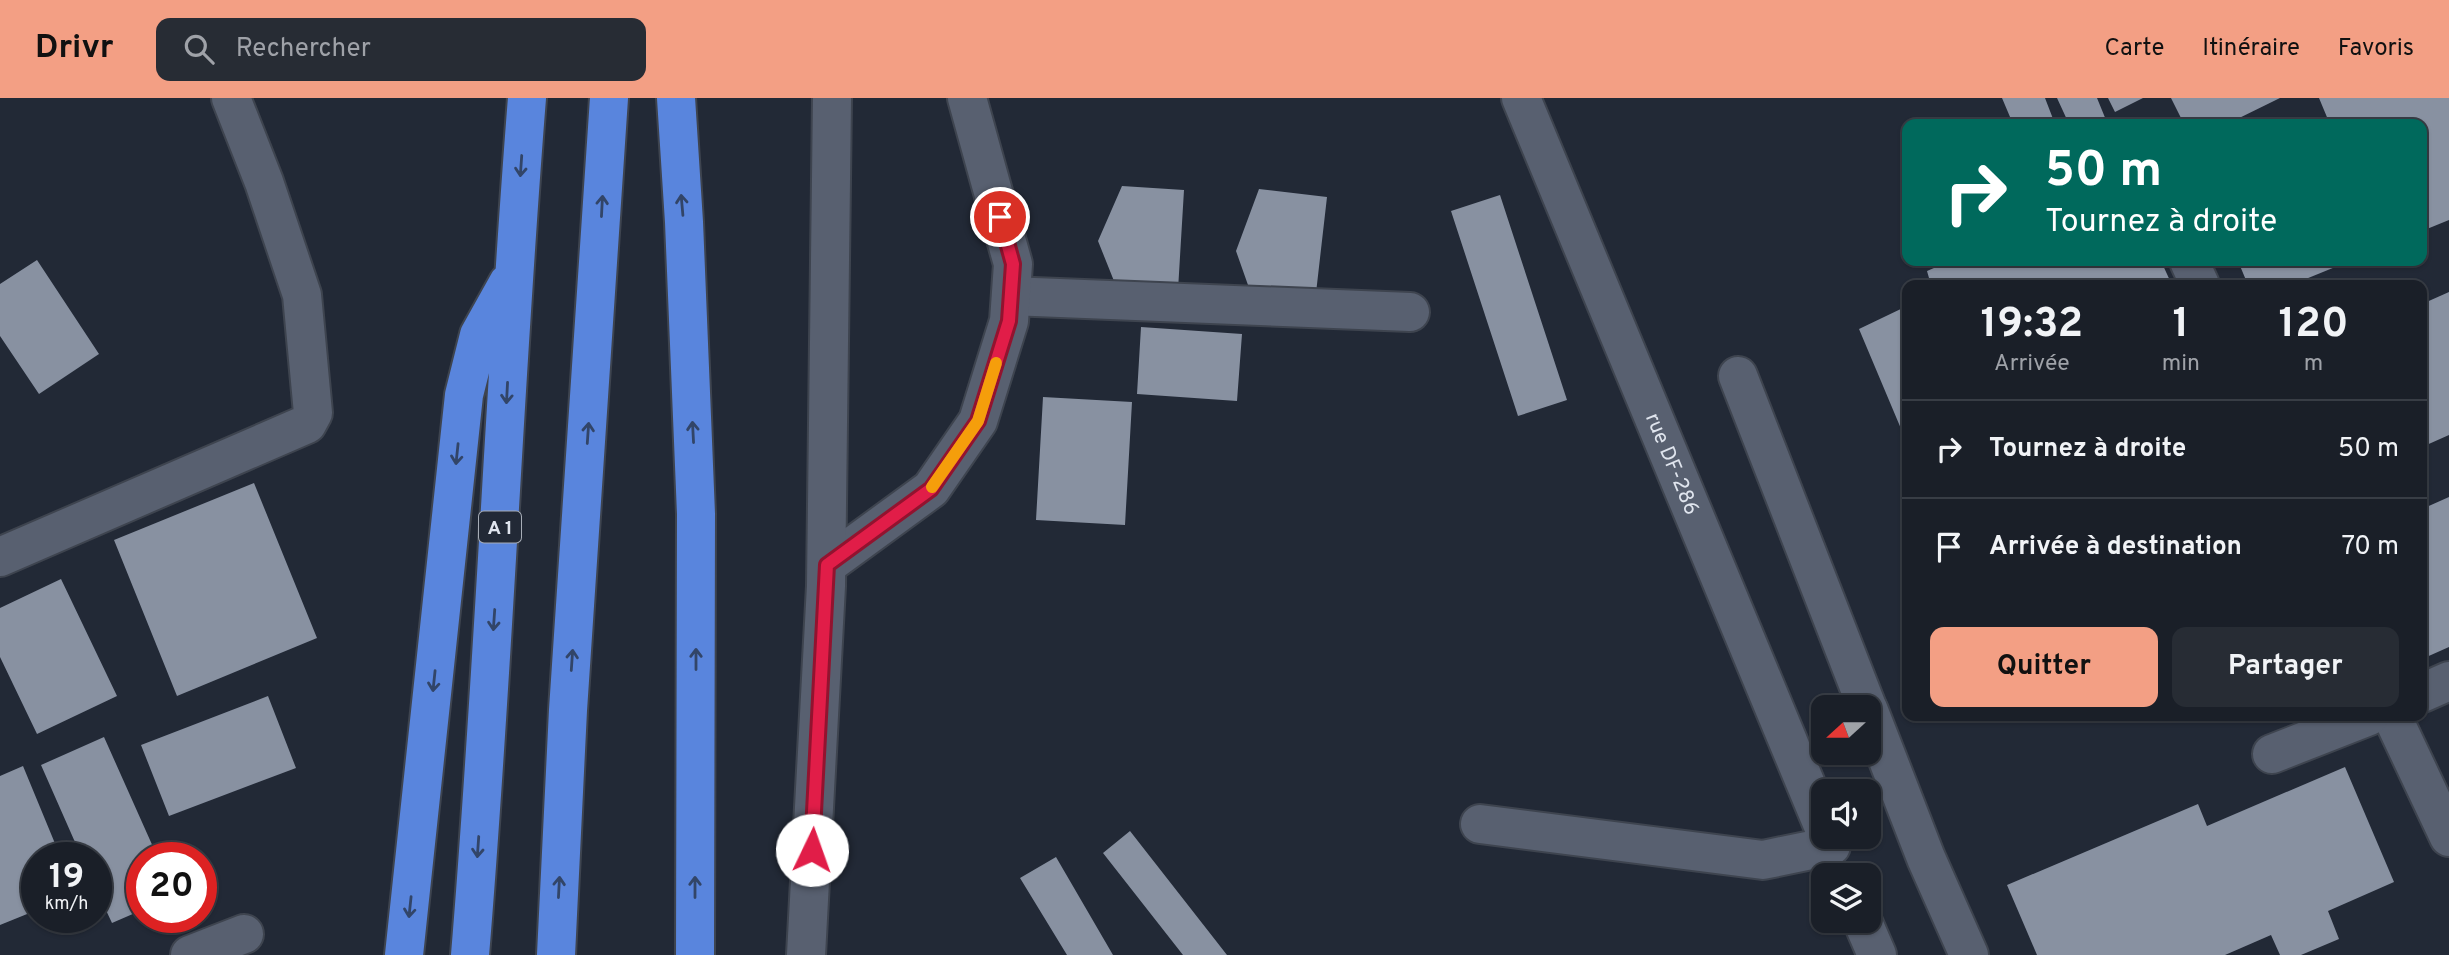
<!DOCTYPE html>
<html lang="fr">
<meta charset="utf-8">
<style>
:root{--surface:#1a1f28;--page:#272c34;--text:#f1f3f6;--muted:#9fa2a8;--line:#383d45;--accent:#f39f84}
body{margin:0;font-family:Overpass,sans-serif;background:var(--page);color:var(--text);height:100vh;display:flex;flex-direction:column;font-size:26px;white-space:nowrap}
*{box-sizing:border-box;margin:0}
p{font-size:23px;color:var(--muted)}
.icon{flex:none;width:38px;height:38px;fill:none;stroke:currentColor;stroke-width:2;stroke-linecap:round;stroke-linejoin:round}
.map{position:relative;flex:1;overflow:hidden}
.details{position:absolute;left:1902px;top:182px;width:525px;height:441px;display:flex;flex-direction:column;background:var(--surface);border-radius:14px;box-shadow:0 2px 5px #0004,0 0 0 2px var(--line)}
.details>*{flex:none}
.banner{position:absolute;left:1902px;top:21px;width:525px;height:147px;border-radius:14px;box-shadow:0 2px 5px #0004,0 0 0 2px var(--line);background:#00695c;color:#fff;overflow:hidden}
.needle{width:46px;rotate:249deg}
.buttons{position:absolute;left:1811px;top:597px;display:grid;gap:14px}
.buttons a{display:grid;place-items:center;width:70px;height:70px;border-radius:14px;background:var(--surface);box-shadow:0 2px 5px #0004,0 0 0 2px var(--line);font-size:35px}
.speed{position:absolute;left:21px;top:744px;display:flex;gap:14px;font-size:35px;font-weight:700;text-align:center}
.speed>*{display:grid;place-content:center;width:91px;height:91px;border-radius:50%;background:var(--surface);box-shadow:0 2px 5px #0004,0 0 0 2px var(--line);line-height:1}
.speed small{font-size:18px;font-weight:400}
.speed .limit{border:10px solid #d22;background:#fff;color:#111}
.pin{position:absolute;display:grid;place-items:center;width:60px;height:60px;color:#fff;margin:-30px;border:4px solid #fff;border-radius:50%;box-shadow:0 2px 7px #0007}
.me{position:absolute;width:77px;margin:-38px;rotate:3deg;stroke-linejoin:round;filter:drop-shadow(0 0 5px #0008)}
.turn{display:flex;align-items:center;gap:24px;height:147px;padding:0 28px;font-size:32px}
.turn .icon{width:91px;height:91px;stroke-width:2.5}
.turn b{display:block;font-size:49px;line-height:60px}
.eta{display:flex;justify-content:space-evenly;align-items:center;height:119px;text-align:center}
.eta b{font-size:42px;font-weight:700;line-height:49px}
.action{display:flex;gap:14px;margin-top:auto;padding:14px 28px}
.action a{flex:1;height:80px;border-radius:14px;background:var(--accent);color:#111;font-size:28px;font-weight:700;line-height:80px;text-align:center}
.action a+a{background:var(--page);color:var(--text)}
ul{padding:0;list-style:none}
li{display:flex;align-items:center;gap:21px;height:98px;padding:0 28px;border-top:2px solid var(--line)}
li div{flex:1}
li b{display:block;font-size:26px}
li em{font-style:normal}
header{display:flex;align-items:center;gap:42px;box-sizing:border-box;height:98px;padding:0 35px;background:var(--accent);color:#111}
header strong{font-size:33px}
nav{display:flex;gap:38px;margin-inline-start:auto;font-size:24px}
.search{width:490px;height:63px;background:var(--page);display:flex;align-items:center;gap:18px;box-sizing:border-box;padding:0 24px;border-radius:14px;color:var(--muted);font-size:26px}
.map>svg:first-child{display:block}
.building{fill:#8891a1}
.lines{fill:none;stroke-linecap:round;stroke-linejoin:round}
.minor-casing{stroke:#3e444f;stroke-width:42}
.highway-casing{stroke:#3e444f;stroke-width:42}
.minor{stroke:#586070;stroke-width:38}
.highway{stroke:#5985dd;stroke-width:38}
.oneway{stroke:#324568}
.route-casing{stroke:#92132f;stroke-width:18}
.route{stroke:#e11d48;stroke-width:12}
.slow{stroke:#f59e0b;stroke-width:12}
.labels{text-anchor:middle;stroke-width:7;stroke-linejoin:round;paint-order:stroke}
.shield{fill:#222936;stroke:#a7adb7;stroke-width:2}
.shield-label{font-size:19px;font-weight:bold;fill:#e0e5ee}
.street-label{font-size:21px;fill:#e0e5ee;stroke:#222936}
</style>
<header>
<strong>Drivr</strong>
<div class="search"><svg class="icon" aria-label="search" viewBox="0 0 24 24"><circle cx="10" cy="10" r="6"/><path d="M15 15l6 6"/></svg>Rechercher</div>
<nav><a>Carte</a><a>Itinéraire</a><a>Favoris</a></nav>
</header>
<div class="map">
<svg width="2449" height="857" viewBox="0 0 2449 857">
<rect width="100%" height="100%" fill="#222936"/>
<path class="building" d="M2002 0H2045L2055 26H2013Z
M2057 0H2097L2106 22 2096 26H2069Z
M2108 0H2143L2115 14Z
M2171 0H2280L2227 26H2184Z
M2319 0H2449V122L2422 133V26H2324L2329 24Z
M1122 88 1184 92 1178 192 1116 188 1098 143Z
M1259 91 1327 99 1316 195 1248 187 1236 153Z
M1500 97 1567 302 1518 318 1451 113Z
M37 162 99 256 39 296 0 238V186Z
M1950 163H2161L2172 187H1931L1927 173Z
M2238 163H2350L2291 187H2248Z
M2449 194V337L2422 349V206Z
M1907 208V345L1859 231Z
M1141 229 1242 236 1237 303 1137 296Z
M1043 299 1132 304 1125 427 1036 422Z
M254 385 317 540 177 598 114 442Z
M2449 399V549L2422 561V411Z
M61 481 117 598 37 636 0 559V510Z
M268 598 296 670 169 718 141 647Z
M104 639 158 760H142V812L112 825 96 791V760H82L41 667Z
M23 668 61 760H37V812L0 827V678Z
M2345 669 2394 784 2328 813 2339 841 2301 857H2280L2271 837 2225 857H2037L2007 787 2198 706 2207 728Z
M1130 733 1227 857H1183L1103 755Z
M1056 759 1113 857H1067L1020 780Z"/>
<g class="lines">
<g class="minor-casing">
<g id="minor">
<path id="s1" d="M1521 0 1824 730"/>
<path d="M2189 163 2200 187"/>
<path d="M1011 198 1410 214"/>
<path d="M1738 278 1867 609"/>
<path d="M0 459 307 326 313 315 302 197 264 84 231 0"/>
<path d="M827 467 931 391 978 323 1009 223 1013 166 967 0"/>
<path d="M2422 595 2449 583"/>
<path d="M1869 613 1926 760 1969 857"/>
<path d="M2392 618 2449 739"/>
<path d="M2272 656 2369 618"/>
<path d="M1480 726 1763 762 1831 748"/>
<path d="M1862 822 1877 857"/>
<path d="M190 857 244 836"/>
<path d="M806 857 826 488 832 0"/>
</g>
</g>
<g class="highway-casing">
<path id="highway" d="M676 0 684 124 696 416 695 857
M404 857 464 297 479 237 508 185
M470 857C494 572 504 285 527 0
M556 857 568 612 609 0"/>
</g>
<use href="#minor" class="minor"/>
<use href="#highway" class="highway"/>
</g>
<defs><path id="oneway-shaft" d="M-6 0H5M1.5-3L5.5 0L1.5 3" fill="none" stroke-width="1.6" stroke-linecap="round" stroke-linejoin="round" transform="scale(1.75)"/></defs>
<g class="oneway">
<use href="#oneway-shaft" transform="translate(521 68) rotate(94)"/>
<use href="#oneway-shaft" transform="translate(682 107) rotate(-95)"/>
<use href="#oneway-shaft" transform="translate(602 108) rotate(-87)"/>
<use href="#oneway-shaft" transform="translate(507 295) rotate(93)"/>
<use href="#oneway-shaft" transform="translate(693 334) rotate(-93)"/>
<use href="#oneway-shaft" transform="translate(588 335) rotate(-86)"/>
<use href="#oneway-shaft" transform="translate(457 356) rotate(96)"/>
<use href="#oneway-shaft" transform="translate(494 522) rotate(94)"/>
<use href="#oneway-shaft" transform="translate(696 561) rotate(-90)"/>
<use href="#oneway-shaft" transform="translate(572 562) rotate(-86)"/>
<use href="#oneway-shaft" transform="translate(434 583) rotate(96)"/>
<use href="#oneway-shaft" transform="translate(478 749) rotate(94)"/>
<use href="#oneway-shaft" transform="translate(559 789) rotate(-87)"/>
<use href="#oneway-shaft" transform="translate(695 789) rotate(-90)"/>
<use href="#oneway-shaft" transform="translate(410 809) rotate(96)"/>
</g>
<g class="lines">
<g class="route-casing">
<path id="route" d="M812 752 827 467 931 391 978 323 1009 223 1013 166 1000 119"/>
</g>
<use href="#route" class="route"/>
<path class="slow" d="M932 389 978 323 996 265"/>
</g>
<g class="labels">
<rect class="shield" x="479" y="413.5" width="42" height="31" rx="5"/>
<g class="shield-label">
<text x="500" y="436">A 1</text>
</g>
<g class="street-label">
<text dy="7" stroke="none"><textPath href="#s1" startOffset="396">rue DF-286</textPath></text>
</g>
</g>
</svg>
<div class="buttons">
<a><svg class="needle" viewBox="-14 -14 28 28"><path d="M0-13l5 13h-10z" fill="#e53935"/><path d="M0 13l5-13h-10z" fill="#9fa2a8"/></svg></a>
<a><svg class="icon" aria-label="sound" viewBox="0 0 24 24"><path d="M4 9h4l5-4v14l-5-4H4zM17 9q2 3 0 6"/></svg></a>
<a><svg class="icon" aria-label="layers" viewBox="0 0 24 24"><path d="M12 4l9 5-9 5-9-5zM3 14l9 5 9-5"/></svg></a>
</div>
<div class="speed"><div>19<small>km/h</small></div><div class="limit">20</div></div>
<div class="pin" style="left:1000px;top:119px;background:#d93025"><svg class="icon" aria-label="arrive" viewBox="0 0 24 24"><path d="M6 21V4h12l-3 4 3 4H6"/></svg></div>
<svg class="me" style="left:812px;top:752px" viewBox="-20 -20 40 40"><circle r="19" fill="#fff"/><path d="M0-13L10 11 0 6-10 11z" fill="#e11d48"/></svg>
<div class="banner">
<div class="turn"><svg class="icon" aria-label="right" viewBox="0 0 24 24"><path d="M7 20v-9h11M14 6l5 5-5 5"/></svg><div><b>50 m</b>Tournez à droite</div></div>
</div>
<section class="details">
<div class="eta">
<div><b>19:32</b><p>Arrivée</p></div>
<div><b>1</b><p>min</p></div>
<div><b>120</b><p>m</p></div>
</div>
<ul>
<li><svg class="icon" aria-label="right" viewBox="0 0 24 24"><path d="M7 20v-9h11M14 6l5 5-5 5"/></svg><div><b>Tournez à droite</b></div><em>50 m</em></li>
<li><svg class="icon" aria-label="arrive" viewBox="0 0 24 24"><path d="M6 21V4h12l-3 4 3 4H6"/></svg><div><b>Arrivée à destination</b></div><em>70 m</em></li>
</ul>
<div class="action"><a>Quitter</a><a>Partager</a></div>
</section>
</div>
